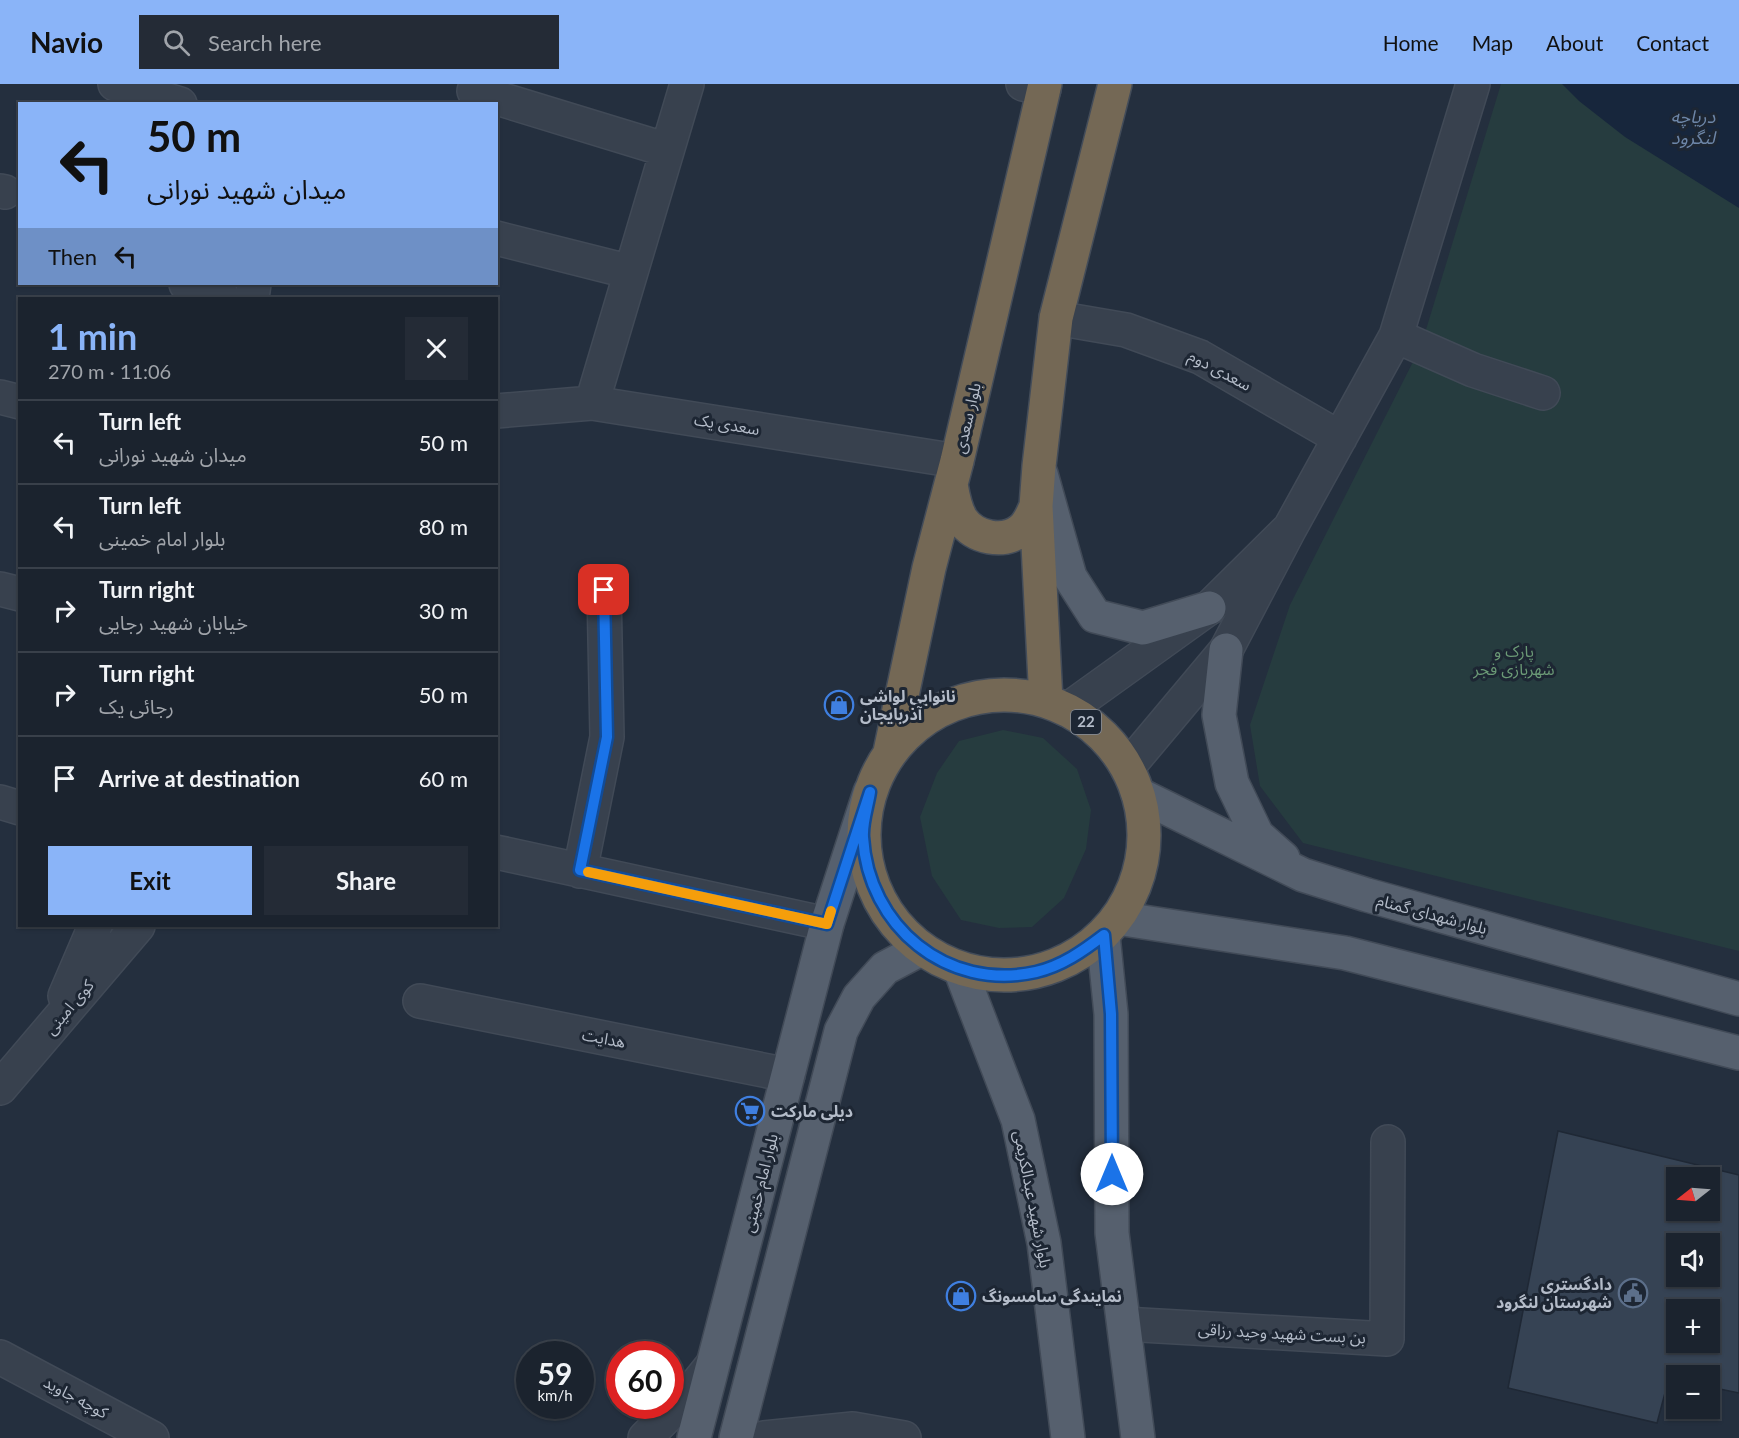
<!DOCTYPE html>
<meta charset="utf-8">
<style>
:root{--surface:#1b232e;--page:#242b36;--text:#f1f3f6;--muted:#a0a4aa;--line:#39404a;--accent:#8ab4f8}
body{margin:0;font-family:Lato,"Noto Sans Arabic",sans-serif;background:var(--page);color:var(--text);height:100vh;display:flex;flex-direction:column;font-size:22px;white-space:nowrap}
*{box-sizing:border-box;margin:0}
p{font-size:20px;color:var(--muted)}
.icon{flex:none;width:33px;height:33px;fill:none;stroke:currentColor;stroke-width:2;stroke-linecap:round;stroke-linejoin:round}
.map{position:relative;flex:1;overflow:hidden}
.details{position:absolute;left:18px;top:213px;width:480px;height:630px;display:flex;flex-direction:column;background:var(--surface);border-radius:0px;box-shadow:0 2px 4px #0004,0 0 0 2px var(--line)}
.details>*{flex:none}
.hud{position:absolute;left:18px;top:18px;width:480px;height:183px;border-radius:0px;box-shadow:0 2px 4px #0004,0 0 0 2px var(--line);background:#8ab4f8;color:#111;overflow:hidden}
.needle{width:39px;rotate:253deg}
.tools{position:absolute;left:1666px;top:1083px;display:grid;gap:12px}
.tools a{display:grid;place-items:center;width:54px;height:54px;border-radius:0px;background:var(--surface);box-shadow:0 2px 4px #0004,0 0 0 2px var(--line);font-size:30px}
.speed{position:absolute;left:516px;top:1257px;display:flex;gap:12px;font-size:30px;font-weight:700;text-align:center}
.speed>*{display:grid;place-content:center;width:78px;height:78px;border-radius:50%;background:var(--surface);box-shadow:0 2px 4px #0004,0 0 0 2px var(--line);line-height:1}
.speed small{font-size:15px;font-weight:400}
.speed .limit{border:9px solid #d22;background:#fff;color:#111}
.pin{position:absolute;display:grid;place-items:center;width:51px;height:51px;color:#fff;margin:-26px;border-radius:12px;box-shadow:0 3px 9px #0006}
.me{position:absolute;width:66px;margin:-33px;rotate:0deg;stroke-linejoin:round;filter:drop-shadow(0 0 4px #0008)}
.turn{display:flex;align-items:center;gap:21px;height:126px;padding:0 30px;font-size:27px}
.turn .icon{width:78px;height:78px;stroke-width:2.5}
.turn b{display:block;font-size:42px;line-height:51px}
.then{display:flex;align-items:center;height:57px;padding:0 30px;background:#0003;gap:12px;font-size:22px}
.round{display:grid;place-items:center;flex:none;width:63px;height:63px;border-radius:0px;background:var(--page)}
.overview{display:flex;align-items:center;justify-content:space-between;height:102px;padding:0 30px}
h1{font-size:36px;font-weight:700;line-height:45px;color:var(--accent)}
.primary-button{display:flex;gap:12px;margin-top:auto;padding:12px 30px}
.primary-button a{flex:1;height:69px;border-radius:0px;background:var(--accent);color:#111;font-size:24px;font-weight:700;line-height:69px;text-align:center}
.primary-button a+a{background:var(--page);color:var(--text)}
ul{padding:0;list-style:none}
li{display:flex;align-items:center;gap:18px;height:84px;padding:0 30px;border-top:2px solid var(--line)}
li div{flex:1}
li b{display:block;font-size:22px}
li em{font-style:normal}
header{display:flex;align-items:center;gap:36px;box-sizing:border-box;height:84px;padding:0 30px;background:var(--accent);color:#111}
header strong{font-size:28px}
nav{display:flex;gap:33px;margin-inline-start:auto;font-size:21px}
.search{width:420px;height:54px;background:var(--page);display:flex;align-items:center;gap:15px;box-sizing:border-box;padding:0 21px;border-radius:0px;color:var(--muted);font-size:22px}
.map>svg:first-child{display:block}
.green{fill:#263c3f}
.water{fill:#17263c}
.building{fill:#364354;stroke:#1f2835;stroke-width:1.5;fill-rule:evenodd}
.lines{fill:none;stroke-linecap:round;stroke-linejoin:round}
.minor-casing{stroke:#414a57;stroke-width:36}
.major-casing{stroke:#414a57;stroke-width:36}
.highway-casing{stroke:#434c59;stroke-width:36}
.minor{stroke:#38414e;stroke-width:33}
.major{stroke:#56606e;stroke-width:33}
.highway{stroke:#746855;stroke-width:33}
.route-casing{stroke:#114b97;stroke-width:15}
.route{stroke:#1a73e8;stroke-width:10}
.slow{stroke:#f59e0b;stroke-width:10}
.labels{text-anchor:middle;stroke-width:6;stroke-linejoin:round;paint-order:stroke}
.shield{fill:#1d2633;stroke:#878f9c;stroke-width:1.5}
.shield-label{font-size:15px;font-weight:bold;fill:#b4bcc9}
.street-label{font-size:16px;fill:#b4bcc9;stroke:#1d2633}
.park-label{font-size:16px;fill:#6b9a76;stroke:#1d2633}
.poi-label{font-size:16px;font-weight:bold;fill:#b4bcc9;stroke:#1d2633;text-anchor:start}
.water-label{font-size:18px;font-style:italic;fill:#6d86a8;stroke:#1d2633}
</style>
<header>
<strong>Navio</strong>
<div class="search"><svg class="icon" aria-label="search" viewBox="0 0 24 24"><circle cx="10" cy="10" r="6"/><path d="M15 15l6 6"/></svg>Search here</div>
<nav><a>Home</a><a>Map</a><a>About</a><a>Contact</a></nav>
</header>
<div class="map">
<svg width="1739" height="1354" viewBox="0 0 1739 1354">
<rect width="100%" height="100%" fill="#242f3e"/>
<path class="green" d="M1501 0H1739V867L1303 759 1260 702 1250 641 1290 521 1421 262Z
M1003 646 1043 654 1077 685 1091 726 1086 765 1064 814 1032 843 999 844 961 836 932 792 920 733 937 689 959 657Z"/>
<path class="water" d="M1562 0H1739V124L1625 53 1579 17Z"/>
<path class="building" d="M1558 1047 1739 1091V1309L1710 1303V1292H1677V1296L1669 1294 1657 1339 1508 1304ZM1677 1094H1710V1126H1677ZM1677 1160H1710V1192H1677ZM1677 1226H1710V1258H1677Z"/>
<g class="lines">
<g class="minor-casing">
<path id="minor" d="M115 0 180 20
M1023 0 1044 5
M474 7 667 66
M0 107 5 108
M496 154 631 188
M186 200 223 214
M252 214 254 200
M1056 234 1126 246 1200 273 1340 354
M1396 252 1473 286 1543 309
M0 313 20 318
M592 319 687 0
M496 327 592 319 957 377
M1290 444 1396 252 1473 0
M0 505 20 510
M1067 626 1209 524 1290 444 1226 566 1127 684
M0 718 20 724
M496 768 827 840
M580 787 607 653 604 506
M65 912 95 842
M420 917 788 991
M0 1004 138 842
M1124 1240 1387 1255 1388 1058
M0 1273 152 1354
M645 1354 688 1311 713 1280
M764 1354 853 1345 904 1354"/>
</g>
<g class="major-casing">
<path id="major" d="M1041 390 1070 493 1095 532 1143 544 1209 524
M1226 566 1219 631 1232 699 1257 751 1283 774
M1138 710 1303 791 1367 811 1739 915
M1117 834 1345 869 1739 969
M1103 851 1111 930 1112 1149 1138 1354
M960 885 1018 1036 1044 1159 1068 1354
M694 1354 827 840 870 708
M736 1354 841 947 859 913 885 884 921 865"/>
</g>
<g class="highway-casing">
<path id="highway" d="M951 400C953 412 955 425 962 436 975 454 1003 460 1021 446 1029 440 1032 431 1036 422
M864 751a140 140 0 1 1 280 0a140 140 0 1 1-280 0Z
M1046 617 1036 422 1039 382 1056 234 1115 0
M890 668 929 484 957 377 1045 0"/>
</g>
<use href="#minor" class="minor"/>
<use href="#major" class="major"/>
<use href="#highway" class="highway"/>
</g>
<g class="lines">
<g class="route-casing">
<path id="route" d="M604 506 607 653 580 786 827 840 870 708C868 722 862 738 863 753 868 842 947 908 1036 888 1062 882 1083 867 1104 851L1111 930 1112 1090"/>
</g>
<use href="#route" class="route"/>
<path class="slow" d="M588 788 827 840 831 827"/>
</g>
<defs>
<g id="shop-ring" transform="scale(1.5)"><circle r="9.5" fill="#1d2633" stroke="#3f7fe0" stroke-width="1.5"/><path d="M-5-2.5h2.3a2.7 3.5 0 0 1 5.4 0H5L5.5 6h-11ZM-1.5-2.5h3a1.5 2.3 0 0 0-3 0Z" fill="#3f7fe0"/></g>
<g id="supermarket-ring" transform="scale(1.5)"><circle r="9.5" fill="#1d2633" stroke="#3f7fe0" stroke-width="1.5"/><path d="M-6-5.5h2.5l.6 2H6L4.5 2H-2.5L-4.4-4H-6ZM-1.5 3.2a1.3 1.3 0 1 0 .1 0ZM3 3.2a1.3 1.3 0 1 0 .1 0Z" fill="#3f7fe0"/></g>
<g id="civic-ring" transform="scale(1.5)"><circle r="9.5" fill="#1d2633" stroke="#5c6f8a" stroke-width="1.5"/><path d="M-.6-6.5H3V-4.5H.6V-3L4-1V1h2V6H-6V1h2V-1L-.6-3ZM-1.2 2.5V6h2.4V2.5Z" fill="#5c6f8a"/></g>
</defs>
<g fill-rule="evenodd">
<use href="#shop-ring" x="839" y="621"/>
<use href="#supermarket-ring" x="750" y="1027"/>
<use href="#civic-ring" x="1633" y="1209"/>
<use href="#shop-ring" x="961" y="1212"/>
</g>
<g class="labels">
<rect class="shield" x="1071" y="626" width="30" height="24" rx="4.5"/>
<g class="shield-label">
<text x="1086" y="643">22</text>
</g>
<g class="street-label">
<text transform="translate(1220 286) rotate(28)" y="6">سعدی دوم</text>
<text transform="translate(967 334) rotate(-77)" y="6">بلوار سعدی</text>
<text transform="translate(727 340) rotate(9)" y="6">سعدی یک</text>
<text transform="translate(1432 830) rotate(15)" y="6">بلوار شهدای گمنام</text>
<text transform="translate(69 923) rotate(-50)" y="6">کوی امینی</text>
<text transform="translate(604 954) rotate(11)" y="6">هدایت</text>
<text transform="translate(760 1099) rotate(-76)" y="6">بلوار امام خمینی</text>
<text transform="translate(1033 1115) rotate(79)" y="6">بلوار شهید عبدالکریمی</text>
<text transform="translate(1282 1249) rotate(3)" y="6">بن بست شهید وحید رزاقی</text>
<text transform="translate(76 1313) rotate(28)" y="6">کوچه جاوید</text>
</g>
<g class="park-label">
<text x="1514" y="573">پارک و<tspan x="1514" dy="18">شهربازی فجر</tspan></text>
</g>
<g class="poi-label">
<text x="860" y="618">نانوایی لواشی<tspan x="860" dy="18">آذربایجان</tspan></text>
<text x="771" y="1033">دیلی مارکت</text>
<text x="1612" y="1206" text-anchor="end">دادگستری<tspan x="1612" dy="18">شهرستان لنگرود</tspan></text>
<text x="982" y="1218">نمایندگی سامسونگ</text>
</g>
<g class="water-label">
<text x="1693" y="39">دریاچه<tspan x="1693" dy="21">لنگرود</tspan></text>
</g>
</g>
</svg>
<div class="tools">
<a><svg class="needle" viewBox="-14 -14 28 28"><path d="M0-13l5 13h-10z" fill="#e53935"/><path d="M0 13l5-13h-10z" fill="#a0a4aa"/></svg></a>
<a><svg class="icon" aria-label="sound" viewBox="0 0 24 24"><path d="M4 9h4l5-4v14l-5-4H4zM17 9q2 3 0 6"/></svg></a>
<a>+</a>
<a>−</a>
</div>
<div class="speed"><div>59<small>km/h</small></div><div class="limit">60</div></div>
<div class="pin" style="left:604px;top:506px;background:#d93025"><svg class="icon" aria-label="arrive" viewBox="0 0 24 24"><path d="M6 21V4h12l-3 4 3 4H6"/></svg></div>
<svg class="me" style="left:1112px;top:1090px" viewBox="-20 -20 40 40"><circle r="19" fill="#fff"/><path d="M0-13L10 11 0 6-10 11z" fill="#1a73e8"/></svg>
<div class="hud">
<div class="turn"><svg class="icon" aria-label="left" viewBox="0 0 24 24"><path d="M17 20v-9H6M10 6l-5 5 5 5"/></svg><div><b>50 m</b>میدان شهید نورانی</div></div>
<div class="then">Then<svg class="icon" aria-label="left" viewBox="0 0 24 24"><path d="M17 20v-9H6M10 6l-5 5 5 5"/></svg></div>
</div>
<section class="details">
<div class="overview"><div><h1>1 min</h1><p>270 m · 11:06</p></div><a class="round"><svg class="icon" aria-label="close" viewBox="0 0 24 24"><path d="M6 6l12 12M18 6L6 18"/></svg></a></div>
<ul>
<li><svg class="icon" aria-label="left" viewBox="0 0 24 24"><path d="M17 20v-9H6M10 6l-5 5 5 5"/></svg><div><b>Turn left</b><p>میدان شهید نورانی</p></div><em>50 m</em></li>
<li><svg class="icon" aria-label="left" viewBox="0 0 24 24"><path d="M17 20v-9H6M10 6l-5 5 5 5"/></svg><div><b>Turn left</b><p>بلوار امام خمینی</p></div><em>80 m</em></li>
<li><svg class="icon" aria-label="right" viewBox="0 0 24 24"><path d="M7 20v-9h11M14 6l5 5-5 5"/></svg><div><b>Turn right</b><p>خیابان شهید رجایی</p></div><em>30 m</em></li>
<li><svg class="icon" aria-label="right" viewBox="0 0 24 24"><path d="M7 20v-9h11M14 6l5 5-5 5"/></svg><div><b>Turn right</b><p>رجائی یک</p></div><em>50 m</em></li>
<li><svg class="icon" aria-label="arrive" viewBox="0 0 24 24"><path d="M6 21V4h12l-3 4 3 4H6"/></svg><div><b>Arrive at destination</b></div><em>60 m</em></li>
</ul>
<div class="primary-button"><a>Exit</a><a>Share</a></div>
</section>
</div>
